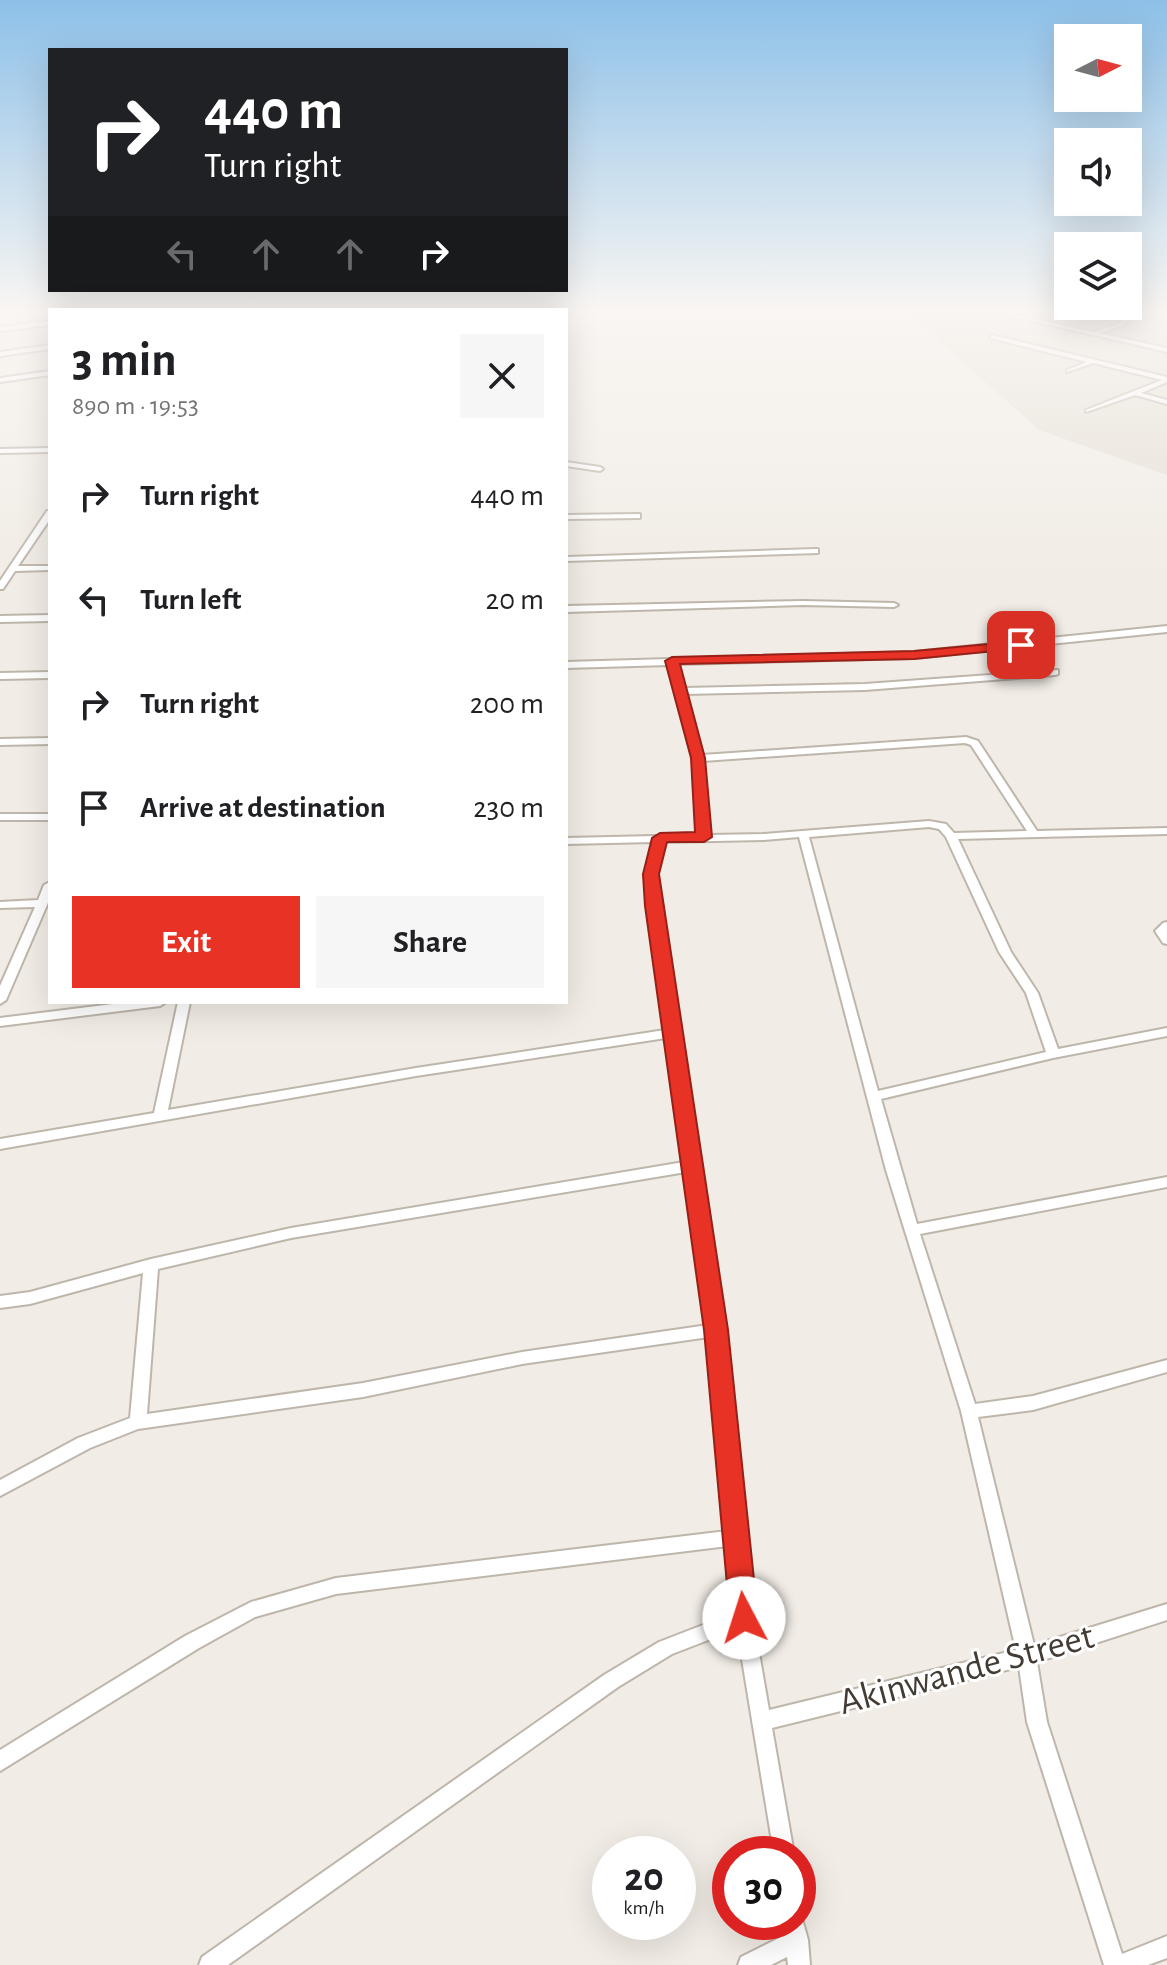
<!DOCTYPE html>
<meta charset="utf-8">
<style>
:root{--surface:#fff;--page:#f6f6f6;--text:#202124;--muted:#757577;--accent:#e83225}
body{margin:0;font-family:"Alegreya Sans",sans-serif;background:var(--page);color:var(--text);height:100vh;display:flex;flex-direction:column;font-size:30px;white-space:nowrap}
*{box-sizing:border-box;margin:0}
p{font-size:26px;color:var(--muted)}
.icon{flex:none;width:44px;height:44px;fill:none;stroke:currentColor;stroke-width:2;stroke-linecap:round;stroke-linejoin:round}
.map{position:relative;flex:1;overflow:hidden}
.panel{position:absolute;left:48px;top:308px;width:520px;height:696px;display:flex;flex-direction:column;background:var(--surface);border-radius:0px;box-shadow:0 8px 32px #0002}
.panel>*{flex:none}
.guide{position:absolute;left:48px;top:48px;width:520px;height:244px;border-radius:0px;box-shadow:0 8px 32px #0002;background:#202124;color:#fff;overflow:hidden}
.needle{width:52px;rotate:84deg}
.buttons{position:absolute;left:1054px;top:24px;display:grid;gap:16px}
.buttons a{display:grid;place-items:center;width:88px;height:88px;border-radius:0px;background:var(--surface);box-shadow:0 8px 32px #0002;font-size:40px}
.speed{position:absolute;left:592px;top:1836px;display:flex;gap:16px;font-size:40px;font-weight:700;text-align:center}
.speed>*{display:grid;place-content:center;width:104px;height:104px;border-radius:50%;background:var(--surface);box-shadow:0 8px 32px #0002;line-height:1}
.speed small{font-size:20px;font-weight:400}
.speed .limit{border:12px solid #d22;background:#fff;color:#111}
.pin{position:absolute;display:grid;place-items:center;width:68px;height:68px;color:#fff;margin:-34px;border-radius:16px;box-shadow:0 4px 12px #0006}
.me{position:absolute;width:88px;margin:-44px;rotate:355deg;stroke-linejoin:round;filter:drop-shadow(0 0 6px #0008)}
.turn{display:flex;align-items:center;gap:28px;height:168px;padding:0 24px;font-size:36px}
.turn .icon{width:104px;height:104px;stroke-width:2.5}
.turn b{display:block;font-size:56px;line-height:68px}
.lanes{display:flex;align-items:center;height:76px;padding:0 24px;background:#0003;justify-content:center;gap:40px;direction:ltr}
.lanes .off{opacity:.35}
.round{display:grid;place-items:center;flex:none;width:84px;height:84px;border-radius:0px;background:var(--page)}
.headline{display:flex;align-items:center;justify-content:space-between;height:136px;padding:0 24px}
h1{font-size:48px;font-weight:700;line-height:60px}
.action{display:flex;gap:16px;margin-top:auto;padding:16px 24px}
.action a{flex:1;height:92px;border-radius:0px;background:var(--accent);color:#fff;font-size:32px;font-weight:700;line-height:92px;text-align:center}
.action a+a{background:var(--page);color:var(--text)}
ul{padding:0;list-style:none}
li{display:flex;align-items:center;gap:24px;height:104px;padding:0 24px}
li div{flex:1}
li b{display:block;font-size:30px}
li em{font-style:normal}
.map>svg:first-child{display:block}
.residential{fill:#e4ded3}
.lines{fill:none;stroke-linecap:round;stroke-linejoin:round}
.minor-casing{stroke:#beb6ab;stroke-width:4}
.minor{fill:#fff;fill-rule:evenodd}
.route{fill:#e83225;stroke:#972018;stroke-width:2}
.labels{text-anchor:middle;stroke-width:6;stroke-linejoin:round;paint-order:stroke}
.near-street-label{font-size:38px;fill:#433c35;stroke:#fff}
</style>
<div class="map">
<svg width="1167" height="1965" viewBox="0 0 1167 1965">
<rect width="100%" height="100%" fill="#f1ece5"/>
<path class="residential" d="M903 309H1167V475L1039 430Z"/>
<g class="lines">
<g class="minor-casing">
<path id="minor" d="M982 309H990L1093 332 1118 324 1135 309H1140L1122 326 1099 333 1167 348V352Z
M1057 309 1094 311 1115 309 1094 315Z
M50 321V325L0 331V327Z
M992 335 1167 377V382L1141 393 1167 400V404L1135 395 1086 412V410L1162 380 1093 363 1067 372V370L1087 362 990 338Z
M50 345V349L0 356V352Z
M50 371V375L0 382V378Z
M50 448V452L0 453V449Z
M566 462 600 467 603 469 600 471 566 466Z
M47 511H50V519L18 566H50V570L15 571 3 589H0V581Z
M637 514H640V518L566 519V515Z
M815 549H818V553L566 561V557Z
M803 601 894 603 898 605 894 607 803 605 566 612V606Z
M50 615V621L0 622V616Z
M1167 626V632L914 658 677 664 684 688 865 684 1058 670V674L1055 675 865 690 685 694 702 755 966 737 978 741 1037 831 1167 828V834L958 839 1011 952 1038 993 1058 1049 1167 1028V1036L1053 1058 881 1099 917 1224 1167 1177V1187L920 1234 975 1404 1033 1396 1167 1360V1372L1033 1410 978 1417 1034 1645 1167 1604V1620L1037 1662 1047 1722 1122 1954 1167 1936V1958L1148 1965H1104L1027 1722 1019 1667 772 1728 794 1854H774L737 1629 672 1654 618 1687 228 1965H199L202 1957 604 1675 659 1642 734 1613 728 1546 336 1594 255 1617 199 1648 0 1771V1750L185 1636 251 1602 336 1578 727 1531 709 1337 522 1364 363 1397 138 1429 90 1448 0 1496V1480L78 1438 130 1418 143 1273 30 1304 0 1308V1296L30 1292 151 1259 291 1228 684 1162 666 1038 416 1076 0 1149V1139L154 1113 178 1002H190L168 1110 416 1068 665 1030 647 906 646 874 654 842 566 844V838L699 835 693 758 669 665 566 668V662L914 652ZM965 743 971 745 1027 831 954 833 946 824 929 821 764 834 709 835 703 761ZM929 827 939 829 946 837 999 952 1026 993 1046 1052 878 1091 809 837ZM799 837 886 1170 961 1411 1016 1650 769 1710 753 1618 745 1540 747 1537 744 1532 724 1330 659 906 656 874 664 842 764 840ZM686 1172 708 1325 522 1352 363 1383 147 1414 158 1269 291 1238Z
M50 672V678L0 679V673Z
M50 738V744L0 745V739Z
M0 814H50V820H0Z
M50 882V898L6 1000 0 1004V986L35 907 0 908V902L38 900 44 885Z
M1167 922V944L1163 943 1155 931 1163 923Z
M129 1002H166L160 1006 0 1026V1018Z
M798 1913 801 1915 808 1940 810 1965H788L787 1957 771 1965H738L741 1957 785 1935 783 1922H798Z"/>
</g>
<use href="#minor" class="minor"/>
</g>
<linearGradient id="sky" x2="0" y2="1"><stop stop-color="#8dc0e8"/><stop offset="0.53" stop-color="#f9f6f3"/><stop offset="1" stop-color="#f9f6f3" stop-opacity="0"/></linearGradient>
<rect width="1167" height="584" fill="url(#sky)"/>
<path class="route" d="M1021 641 1028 645 1026 648 914 659 680 664 705 758 712 837 704 842H667L659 874 728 1330 758 1618 754 1627 744 1631 734 1627 730 1618 704 1330 645 906 643 874 652 838 660 833 695 832 691 758 665 661 672 657 914 651Z"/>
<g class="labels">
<g class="near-street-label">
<text transform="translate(966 1668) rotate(-15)" y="13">Akinwande Street</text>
</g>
</g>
</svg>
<div class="buttons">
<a><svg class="needle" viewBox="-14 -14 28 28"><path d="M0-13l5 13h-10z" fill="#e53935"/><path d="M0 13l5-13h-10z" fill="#757577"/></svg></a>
<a><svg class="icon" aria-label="sound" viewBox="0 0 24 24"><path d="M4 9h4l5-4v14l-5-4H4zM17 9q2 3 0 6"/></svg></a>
<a><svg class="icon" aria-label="layers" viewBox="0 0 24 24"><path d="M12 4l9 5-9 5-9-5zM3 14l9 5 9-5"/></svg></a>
</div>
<div class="speed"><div>20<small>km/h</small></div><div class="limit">30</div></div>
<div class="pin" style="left:1021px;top:645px;background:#d93025"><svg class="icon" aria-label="arrive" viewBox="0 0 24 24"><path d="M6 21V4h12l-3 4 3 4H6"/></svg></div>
<svg class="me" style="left:744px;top:1618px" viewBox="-20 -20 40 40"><circle r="19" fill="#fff"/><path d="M0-13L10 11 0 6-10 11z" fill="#e83225"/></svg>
<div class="guide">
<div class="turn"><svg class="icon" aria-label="right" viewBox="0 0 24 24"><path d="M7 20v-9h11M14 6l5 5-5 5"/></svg><div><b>440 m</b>Turn right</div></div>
<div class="lanes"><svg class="icon off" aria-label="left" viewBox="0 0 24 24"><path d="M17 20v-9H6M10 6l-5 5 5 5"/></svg><svg class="icon off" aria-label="ahead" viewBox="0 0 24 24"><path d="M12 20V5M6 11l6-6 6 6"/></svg><svg class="icon off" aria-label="ahead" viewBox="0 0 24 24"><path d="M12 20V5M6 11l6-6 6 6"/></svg><svg class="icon" aria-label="right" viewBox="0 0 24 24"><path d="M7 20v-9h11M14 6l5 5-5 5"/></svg></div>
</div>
<section class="panel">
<div class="headline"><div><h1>3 min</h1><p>890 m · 19:53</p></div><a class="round"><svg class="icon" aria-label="close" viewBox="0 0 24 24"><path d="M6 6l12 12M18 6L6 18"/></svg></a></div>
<ul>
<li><svg class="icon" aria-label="right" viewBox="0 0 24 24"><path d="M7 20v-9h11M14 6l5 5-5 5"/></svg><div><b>Turn right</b></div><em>440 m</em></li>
<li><svg class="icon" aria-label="left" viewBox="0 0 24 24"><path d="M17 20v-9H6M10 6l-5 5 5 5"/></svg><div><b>Turn left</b></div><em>20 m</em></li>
<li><svg class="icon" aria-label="right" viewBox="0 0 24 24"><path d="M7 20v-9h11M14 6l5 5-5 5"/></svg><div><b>Turn right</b></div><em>200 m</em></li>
<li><svg class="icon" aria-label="arrive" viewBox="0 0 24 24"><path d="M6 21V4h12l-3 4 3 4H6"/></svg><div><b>Arrive at destination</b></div><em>230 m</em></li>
</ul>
<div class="action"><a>Exit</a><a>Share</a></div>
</section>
</div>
